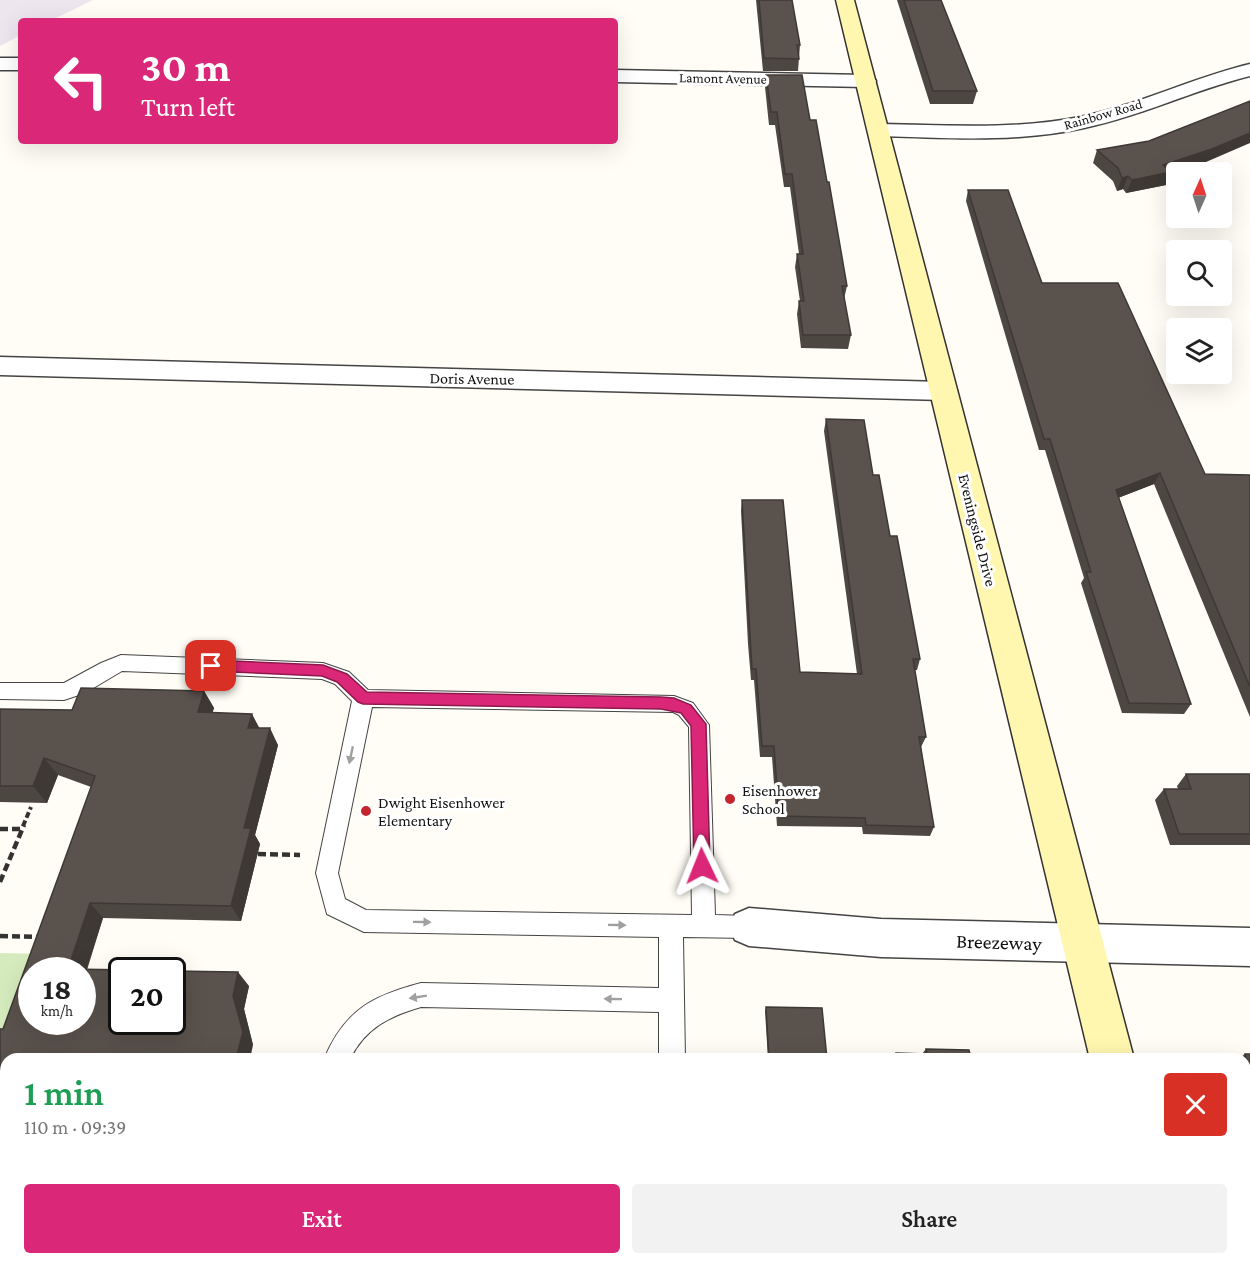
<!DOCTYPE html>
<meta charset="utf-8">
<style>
:root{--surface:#fff;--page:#f2f2f2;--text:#222;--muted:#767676;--accent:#db2777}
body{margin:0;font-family:"Crimson Pro",serif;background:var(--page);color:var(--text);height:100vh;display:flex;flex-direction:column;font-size:22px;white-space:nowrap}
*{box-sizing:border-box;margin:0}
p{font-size:20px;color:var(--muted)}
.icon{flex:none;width:33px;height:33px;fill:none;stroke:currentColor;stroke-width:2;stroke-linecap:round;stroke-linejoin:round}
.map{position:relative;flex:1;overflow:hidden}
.drawer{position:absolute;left:0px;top:1053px;width:1251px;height:212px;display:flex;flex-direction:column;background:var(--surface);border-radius:18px 18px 0 0;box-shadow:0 6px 24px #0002}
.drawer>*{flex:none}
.top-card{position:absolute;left:18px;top:18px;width:600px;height:126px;border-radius:6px;box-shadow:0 6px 24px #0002;background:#db2777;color:#fff;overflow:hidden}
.needle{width:39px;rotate:3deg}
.tools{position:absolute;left:1166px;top:162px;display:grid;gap:12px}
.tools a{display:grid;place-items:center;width:66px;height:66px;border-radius:6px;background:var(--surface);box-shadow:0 6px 24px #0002;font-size:30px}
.speed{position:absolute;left:18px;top:957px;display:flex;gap:12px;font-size:30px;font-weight:700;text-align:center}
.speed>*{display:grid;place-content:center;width:78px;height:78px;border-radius:50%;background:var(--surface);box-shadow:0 6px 24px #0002;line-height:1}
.speed small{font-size:15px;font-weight:400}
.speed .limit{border:3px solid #111;border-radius:9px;background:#fff;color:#111}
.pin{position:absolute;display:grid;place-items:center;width:51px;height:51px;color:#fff;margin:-26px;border-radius:12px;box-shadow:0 3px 9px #0006}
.me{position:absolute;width:66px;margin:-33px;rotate:358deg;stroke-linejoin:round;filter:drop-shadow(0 0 4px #0008)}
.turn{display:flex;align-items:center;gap:21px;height:126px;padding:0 24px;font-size:27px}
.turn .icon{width:78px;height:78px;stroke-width:2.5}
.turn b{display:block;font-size:42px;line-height:51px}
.round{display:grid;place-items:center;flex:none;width:63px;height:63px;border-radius:6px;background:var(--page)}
.head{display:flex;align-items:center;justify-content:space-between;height:102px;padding:0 24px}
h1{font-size:36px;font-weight:600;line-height:45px;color:#1e9e55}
.cta{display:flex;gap:12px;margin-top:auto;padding:12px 24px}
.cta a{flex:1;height:69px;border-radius:6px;background:var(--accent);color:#fff;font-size:24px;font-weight:600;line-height:69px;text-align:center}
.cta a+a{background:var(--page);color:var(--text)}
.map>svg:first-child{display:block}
.industrial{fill:#eee6ef}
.green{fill:#d5ebbd}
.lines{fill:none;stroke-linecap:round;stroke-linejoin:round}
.lane-casing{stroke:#444;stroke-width:2}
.street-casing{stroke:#444;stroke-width:3}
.secondary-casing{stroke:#333;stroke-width:3}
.path-far1{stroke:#333;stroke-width:4;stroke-dasharray:6 3;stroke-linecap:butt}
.path{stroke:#333;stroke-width:4.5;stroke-dasharray:8 4;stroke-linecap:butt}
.lane{fill:#fff;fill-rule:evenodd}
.street{fill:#fff;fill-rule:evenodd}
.secondary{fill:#fff6b0;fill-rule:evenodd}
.wall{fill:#4d4742}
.shaded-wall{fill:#3f3936}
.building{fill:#5a524d;stroke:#3f3936;stroke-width:1.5;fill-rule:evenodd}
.oneway{fill:#a0a0a0}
.route{fill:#db2777;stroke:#8e194d;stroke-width:1.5}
.poi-dot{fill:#c4262e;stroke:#fff;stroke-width:2}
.labels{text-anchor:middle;stroke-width:6;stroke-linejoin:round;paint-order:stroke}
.far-street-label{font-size:14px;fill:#111;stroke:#fff}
.street-label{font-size:16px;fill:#111;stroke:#fff}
.poi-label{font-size:16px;fill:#111;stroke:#fff;text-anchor:start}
.near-street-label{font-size:20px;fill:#111;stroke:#fff}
</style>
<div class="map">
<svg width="1250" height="1264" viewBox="0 0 1250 1264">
<rect width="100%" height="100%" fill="#fffdf5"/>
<path class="industrial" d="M0 0H93L50 21H21V35L0 46Z"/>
<path class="green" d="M0 953 51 954 32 970 0 1042Z"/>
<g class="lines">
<g class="lane-casing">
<path id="lane" d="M121 655 323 663 349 672 368 690 674 696 693 703 709 725 715 915 749 916 757 919 761 927 757 935 749 938 683 937 685 1059H659V1012L421 1007C390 1016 365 1028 350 1059H324C345 1010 372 996 421 983L659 988V937L364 932 327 914 316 873 352 701 335 684 322 679 122 671 85 693 64 700 0 699V683H64L101 663ZM372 707 673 712 679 715 689 727 692 915 366 910 345 899 338 873Z
M285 1258H313L312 1264H284Z
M659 1258H687V1264H659Z"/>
</g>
<g class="street-casing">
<path id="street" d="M0 58H21V70H0Z
M1250 64V76C1194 90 1141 116 1084 128 1017 143 947 138 879 136L872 134 868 130 872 126 879 124C946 125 1014 130 1080 117 1138 105 1192 78 1250 64Z
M615 70 866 75 873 77 876 81 873 85 866 87 615 82Z
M0 357 943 382 953 385 957 391 953 397 943 400 0 375Z
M749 908 881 919 1250 928V966L881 957 749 946 735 940 729 927 735 914Z"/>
</g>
<g class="secondary-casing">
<path id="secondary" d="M836 0H854L1134 1059H1090Z
M1137 1258H1185L1186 1264H1138Z"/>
</g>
<path class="path-far1" d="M23 826 31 807"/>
<path class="path" d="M0 829H21
M258 854 300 855
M0 882 24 825
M0 936 41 937
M165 1264 166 1258"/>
<use href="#lane" class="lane"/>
<use href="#street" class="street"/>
<use href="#secondary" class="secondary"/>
</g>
<path class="wall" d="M756 0H792L800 45 798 71H763Z
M897 0H941L977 91 973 104H930Z
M766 75 810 120 847 286 844 299 851 335 848 349 801 348 797 314 799 301H800L795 267 797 254H799L790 187H784L775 125H769L765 87Z
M1097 150 1206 162 1170 174 1166 185 1126 193 1123 189 1117 191 1113 181 1093 163Z
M968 190 1042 283 1205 474 1250 475V717L1154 484 1118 498 1191 704 1184 714 1122 713 1081 583 1084 578 1045 450H1039L966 201Z
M826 419 873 475 890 536 920 659 917 670H915L926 737 921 747 934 827 930 836 863 834 862 827 777 826 772 757H760L754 680H751L748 644 741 511 742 500 800 672 857 674 824 431Z
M204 691 214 708 212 713 259 728 278 745 255 835 260 844 241 921 103 918 87 970 249 986 244 1009 253 1045 6 1059V1146H4L0 1159V1029H3L91 787 58 775 47 803 0 802V709L72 710Z
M1186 774H1250V845H1170L1155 800 1164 789H1178L1177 786Z
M766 1007 827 1059H768L765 1011Z
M926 1049 971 1059H892L896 1053 922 1054Z
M1245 1054H1250V1118L1245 1101V1059H1238Z
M922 1258H1009L1010 1264H923Z"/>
<path class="shaded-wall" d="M1250 133V143L1206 162 1170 174 1166 185 1126 193 1132 180 1163 165Z
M1128 176 1123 189 1117 191 1122 178Z
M1160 473 1154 484 1110 501 1116 490Z
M204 691 214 708 207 730 198 712Z
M252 714 261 731 248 728Z
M270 728 278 745 255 835 260 844 241 921 231 906 244 828Z
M44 758 58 775 47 803 33 786Z
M90 903 103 918 82 983 68 969Z
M238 972 249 986 244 1009 253 1045 250 1059H236L233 996Z
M0 1144 4 1146 0 1159Z
M109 1258H127L125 1264H107Z"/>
<path class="building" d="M759 0H792L800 45H797L799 59 764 58Z
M904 0H941L977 91H933Z
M766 75H802L810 120H816L827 182H829L847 286H842L851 335H803L799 301H804L797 254H803L792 174H785L777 112H771Z
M1250 101V133L1212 149 1163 165 1171 172 1132 180 1128 176 1122 178 1118 168 1097 150 1149 141Z
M968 190H1008L1042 283H1118L1205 474 1250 475V687L1160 473 1116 490 1191 704 1129 703 1086 572H1091L1050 439H1044Z
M826 419 864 420 873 475H879L890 536H897L920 659H913L926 737H919L934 827 866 825 865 818 779 816 774 746H762L756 669H752L742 500H783L800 672 862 674Z
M81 688 204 691 198 712 252 714 248 728H270L244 828H251L231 906 90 903 68 969 132 970H122V1022H172V971L238 972 233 996 243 1032 236 1059H6V1136H0V1029H3L95 776 44 758 33 786H0V709L72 710ZM32 970H82V1022H32Z
M1186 774H1250V834H1179L1164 789H1191Z
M766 1007 822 1008 827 1059H769Z
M926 1049 969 1050 971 1059H896V1053L927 1054Z
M1245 1054H1250V1070Z
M40 1258H109L107 1264H39Z
M792 1258H856L857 1264H793Z
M929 1258H1009L1010 1264H930Z"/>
<defs><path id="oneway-solid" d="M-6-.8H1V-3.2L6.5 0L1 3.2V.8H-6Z" transform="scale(1.5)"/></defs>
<g class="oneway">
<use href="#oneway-solid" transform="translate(351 755) rotate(102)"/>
<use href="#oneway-solid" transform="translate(422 922) rotate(1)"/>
<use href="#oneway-solid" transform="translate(617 925) rotate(1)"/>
<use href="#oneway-solid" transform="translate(418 997) rotate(171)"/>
<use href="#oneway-solid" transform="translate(613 999) rotate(-179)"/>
</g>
<path class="route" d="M211 660 323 665 347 674 367 692 661 697 674 698 691 705 706 724 710 866 708 872 702 874 696 872 694 866 691 726 681 713 661 709 363 704 358 702 337 682 322 676 211 671 206 670 204 666 206 662Z"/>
<g class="poi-dot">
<circle cx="730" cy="799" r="6"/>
<circle cx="366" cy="811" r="6"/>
</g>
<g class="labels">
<g class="far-street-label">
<text transform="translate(723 78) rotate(1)" y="5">Lamont Avenue</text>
<text transform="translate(1103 114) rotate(-16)" y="5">Rainbow Road</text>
</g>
<g class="street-label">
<text transform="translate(472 378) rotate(1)" y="6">Doris Avenue</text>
<text transform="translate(978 530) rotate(76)" y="6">Eveningside Drive</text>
</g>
<g class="poi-label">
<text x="742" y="796">Eisenhower<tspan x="742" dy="18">School</tspan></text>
<text x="378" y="808">Dwight Eisenhower<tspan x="378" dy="18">Elementary</tspan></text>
</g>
<g class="near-street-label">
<text transform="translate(999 942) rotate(2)" y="7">Breezeway</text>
</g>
</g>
</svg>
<div class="tools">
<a><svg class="needle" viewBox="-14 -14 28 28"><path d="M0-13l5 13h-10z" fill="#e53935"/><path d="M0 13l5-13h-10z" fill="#767676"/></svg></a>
<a><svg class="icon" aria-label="search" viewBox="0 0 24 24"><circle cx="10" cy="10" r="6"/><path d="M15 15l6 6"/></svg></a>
<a><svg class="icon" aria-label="layers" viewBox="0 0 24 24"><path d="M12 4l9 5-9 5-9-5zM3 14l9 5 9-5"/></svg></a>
</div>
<div class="speed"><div>18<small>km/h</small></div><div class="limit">20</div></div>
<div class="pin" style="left:211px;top:666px;background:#d93025"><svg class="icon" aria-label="arrive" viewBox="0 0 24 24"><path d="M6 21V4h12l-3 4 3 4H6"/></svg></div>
<svg class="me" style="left:702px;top:866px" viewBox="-20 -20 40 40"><path d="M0-17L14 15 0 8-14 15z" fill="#db2777" stroke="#fff" stroke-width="4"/></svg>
<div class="top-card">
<div class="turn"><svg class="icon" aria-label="left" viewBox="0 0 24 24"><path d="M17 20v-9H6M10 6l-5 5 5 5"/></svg><div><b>30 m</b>Turn left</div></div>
</div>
<section class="drawer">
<div class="head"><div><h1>1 min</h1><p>110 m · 09:39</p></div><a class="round" style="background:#d93025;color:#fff"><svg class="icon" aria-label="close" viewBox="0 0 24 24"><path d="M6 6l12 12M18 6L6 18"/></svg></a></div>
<div class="cta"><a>Exit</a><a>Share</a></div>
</section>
</div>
